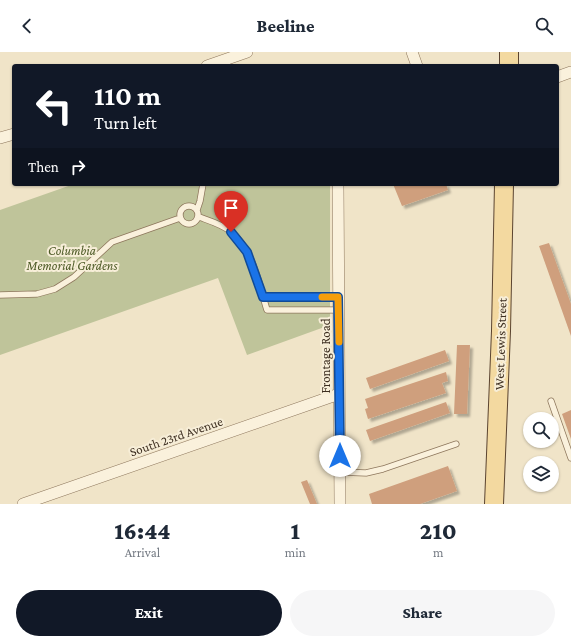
<!DOCTYPE html>
<style>
:root{--surface:#fff;--page:#f6f6f7;--text:#1f2937;--muted:#747a83;--accent:#111827}
body{margin:0;font-family:"Crimson Pro",serif;background:var(--page);color:var(--text);height:100vh;display:flex;flex-direction:column;font-size:15px;white-space:nowrap}
*{box-sizing:border-box;margin:0}
p{font-size:13px;color:var(--muted)}
.icon{flex:none;width:22px;height:22px;fill:none;stroke:currentColor;stroke-width:2;stroke-linecap:round;stroke-linejoin:round}
.map{position:relative;height:452px;overflow:hidden}
.panel{display:flex;flex-direction:column;background:var(--surface);flex:1}
.panel>*{flex:none}
.hud{position:absolute;left:12px;top:12px;width:547px;height:122px;border-radius:4px;box-shadow:0 1px 3px #0004;background:#111827;color:#fff;overflow:hidden}
.tools{position:absolute;left:523px;top:360px;display:grid;gap:8px}
.tools a{display:grid;place-items:center;width:36px;height:36px;border-radius:50%;background:var(--surface);box-shadow:0 1px 3px #0004;font-size:20px}
.pin{position:absolute;display:grid;place-items:center;width:34px;height:34px;color:#fff;margin:-41px -17px;border-radius:50% 50% 50% 0;rotate:-45deg;box-shadow:0 0 4px #0007}
.pin .icon{rotate:45deg}
.me{position:absolute;width:44px;margin:-22px;rotate:0deg;stroke-linejoin:round;filter:drop-shadow(0 0 3px #0008)}
.turn{display:flex;align-items:center;gap:14px;height:84px;padding:0 16px;font-size:18px}
.turn .icon{width:52px;height:52px;stroke-width:2.5}
.turn b{display:block;font-size:28px;line-height:34px}
.then{display:flex;align-items:center;height:38px;padding:0 16px;background:#0003;gap:8px;font-size:15px}
.eta{display:flex;justify-content:space-evenly;align-items:center;height:68px;text-align:center}
.eta b{font-size:24px;font-weight:800;line-height:28px}
.primary-button{display:flex;gap:8px;margin-top:auto;padding:8px 16px}
.primary-button a{flex:1;height:46px;border-radius:24px;background:var(--accent);color:#fff;font-size:16px;font-weight:800;line-height:46px;text-align:center}
.primary-button a+a{background:var(--page);color:var(--text)}
header{display:flex;justify-content:space-between;align-items:center;height:52px;padding:0 16px;background:var(--surface);font-size:18px;font-weight:800}
.map>svg:first-child{display:block}
.cemetery{fill:#bfc49a}
.building{fill:#cf9f7d;filter:url(#shadow)}
.lines{fill:none;stroke-linecap:round;stroke-linejoin:round}
.lane-casing{stroke:#8d765c;stroke-width:7}
.street-casing{stroke:#8d765c;stroke-width:12}
.primary-casing{stroke:#5b4430;stroke-width:20}
.lane{stroke:#faf1dc;stroke-width:5.5}
.street{stroke:#faf1dc;stroke-width:11}
.primary{stroke:#f3d9a0;stroke-width:18}
.route-casing{stroke:#114b97;stroke-width:10}
.route{stroke:#1a73e8;stroke-width:7}
.slow{stroke:#f59e0b;stroke-width:7}
.labels{text-anchor:middle;stroke-width:4;stroke-linejoin:round;paint-order:stroke}
.park-label{font-size:13px;font-style:italic;fill:#4d5a26;stroke:#f7eed8}
.street-label{font-size:13px;fill:#3d2e20;stroke:#f7eed8}
</style>
<header><svg class="icon" aria-label="back" viewBox="0 0 24 24"><path d="M15 5l-7 7 7 7"/></svg>Beeline<svg class="icon" aria-label="search" viewBox="0 0 24 24"><circle cx="10" cy="10" r="6"/><path d="M15 15l6 6"/></svg></header>
<div class="map">
<svg width="571" height="452" viewBox="0 0 571 452">
<defs>
<filter id="shadow"><feDropShadow dx="3" dy="3" stdDeviation="1" flood-color="#0004"/></filter>
</defs>
<rect width="100%" height="100%" fill="#f0e4c8"/>
<path class="cemetery" d="M74 132H330V273L247 303 218 226 0 303V158Z"/>
<path class="building" d="M393 132H446L448 138 402 154Z
M549 191 571 252V284L539 194Z
M457 293H470L467 362H454Z
M445 298 449 309 370 337 366 326Z
M446 320 448 329 442 331 446 341 368 367 365 357 368 356 365 347Z
M446 350 450 361 370 389 366 378Z
M571 358V387L562 362Z
M448 414 457 439 420 452H372L369 442Z
M307 428 317 452H310L301 430Z"/>
<g class="lines">
<g class="lane-casing">
<path id="lane" d="M180 163a9 9 0 1 1 18 0a9 9 0 1 1-18 0Z
M197 158 200 149 203 132
M199 165C210 169 221 172 230 179 253 197 259 232 267 258H339
M0 243 37 242 55 237 74 225 112 190 180 166
M263 245H338
M551 349 571 406
M340 420 366 421 383 417 456 392"/>
</g>
<g class="street-casing">
<path id="street" d="M412 0 417 14
M207 14 247 0
M557 25 571 20
M0 86 14 82
M338 132 340 452
M23 452 339 342"/>
</g>
<g class="primary-casing">
<path id="primary" d="M509 0V14
M494 452 501 279 504 132"/>
</g>
<use href="#lane" class="lane"/>
<use href="#street" class="street"/>
<use href="#primary" class="primary"/>
</g>
<g class="lines">
<g class="route-casing">
<path id="route" d="M231 180 247 200 263 245H338L340 404"/>
</g>
<use href="#route" class="route"/>
<path class="slow" d="M322 245H338L339 290"/>
</g>
<g class="labels">
<g class="park-label">
<text x="72" y="203">Columbia<tspan x="72" dy="15">Memorial Gardens</tspan></text>
</g>
<g class="street-label">
<text transform="translate(500 292) rotate(-88)" y="5">West Lewis Street</text>
<text transform="translate(325 304) rotate(-90)" y="5">Frontage Road</text>
<text transform="translate(176 384) rotate(-19)" y="5">South 23rd Avenue</text>
</g>
</g>
</svg>
<div class="tools">
<a><svg class="icon" aria-label="search" viewBox="0 0 24 24"><circle cx="10" cy="10" r="6"/><path d="M15 15l6 6"/></svg></a>
<a><svg class="icon" aria-label="layers" viewBox="0 0 24 24"><path d="M12 4l9 5-9 5-9-5zM3 14l9 5 9-5"/></svg></a>
</div>
<div class="pin" style="left:231px;top:180px;background:#d93025"><svg class="icon" aria-label="arrive" viewBox="0 0 24 24"><path d="M6 21V4h12l-3 4 3 4H6"/></svg></div>
<svg class="me" style="left:340px;top:404px" viewBox="-20 -20 40 40"><circle r="19" fill="#fff"/><path d="M0-13L10 11 0 6-10 11z" fill="#1a73e8"/></svg>
<div class="hud">
<div class="turn"><svg class="icon" aria-label="left" viewBox="0 0 24 24"><path d="M17 20v-9H6M10 6l-5 5 5 5"/></svg><div><b>110 m</b>Turn left</div></div>
<div class="then">Then<svg class="icon" aria-label="right" viewBox="0 0 24 24"><path d="M7 20v-9h11M14 6l5 5-5 5"/></svg></div>
</div>
</div>
<section class="panel">
<div class="eta">
<div><b>16:44</b><p>Arrival</p></div>
<div><b>1</b><p>min</p></div>
<div><b>210</b><p>m</p></div>
</div>
<div class="primary-button"><a>Exit</a><a>Share</a></div>
</section>
